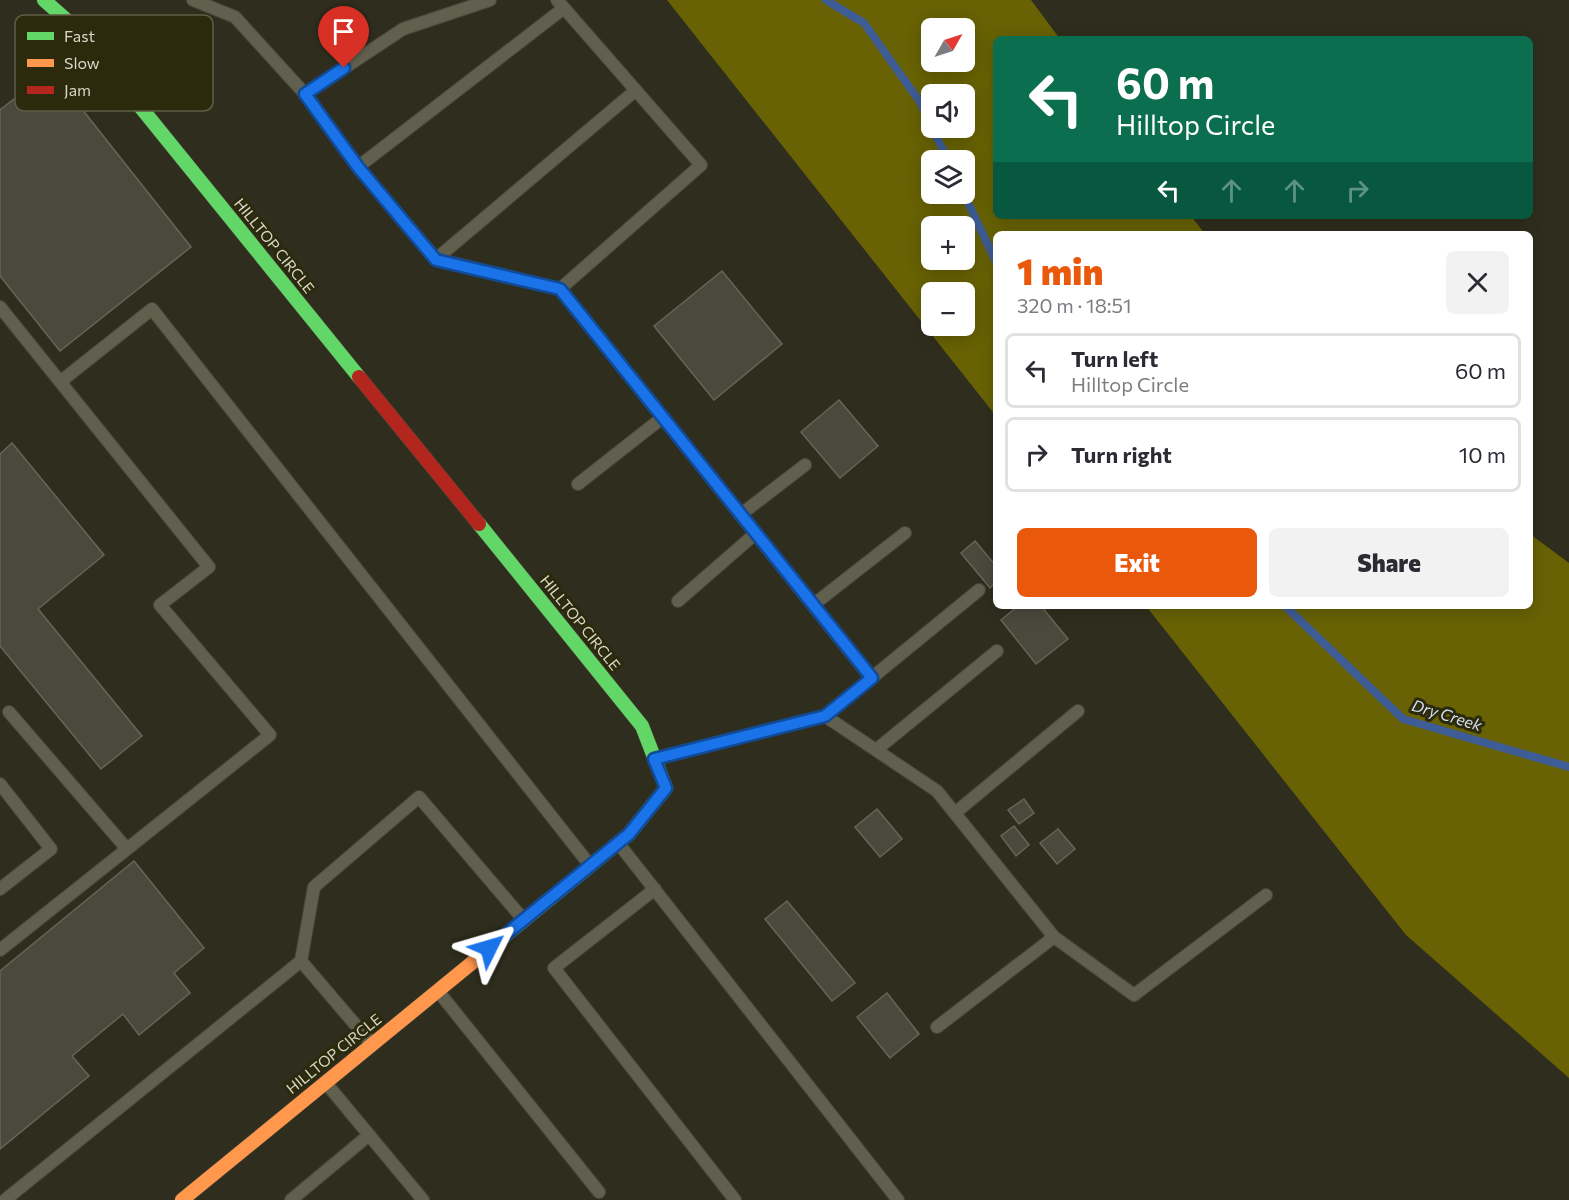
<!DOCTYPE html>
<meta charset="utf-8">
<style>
:root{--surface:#fff;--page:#f2f2f3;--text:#2b2b33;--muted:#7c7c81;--line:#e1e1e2;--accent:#ea580c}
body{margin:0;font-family:Commissioner,sans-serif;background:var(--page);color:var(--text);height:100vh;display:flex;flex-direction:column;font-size:22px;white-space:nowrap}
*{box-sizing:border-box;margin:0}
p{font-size:20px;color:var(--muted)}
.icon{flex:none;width:33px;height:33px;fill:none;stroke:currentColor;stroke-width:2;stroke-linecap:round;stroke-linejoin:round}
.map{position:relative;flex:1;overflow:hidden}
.panel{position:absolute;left:993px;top:231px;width:540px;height:378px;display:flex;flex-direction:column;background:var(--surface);border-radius:9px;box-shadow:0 3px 15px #0003}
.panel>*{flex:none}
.hud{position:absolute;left:993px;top:36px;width:540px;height:183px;border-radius:9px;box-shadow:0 3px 15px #0003;background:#0b6e4f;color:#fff;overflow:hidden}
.needle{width:39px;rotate:51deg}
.controls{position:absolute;left:921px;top:18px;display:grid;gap:12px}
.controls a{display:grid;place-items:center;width:54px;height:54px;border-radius:9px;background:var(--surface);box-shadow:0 3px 15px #0003;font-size:30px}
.pin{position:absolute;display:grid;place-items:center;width:51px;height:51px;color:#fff;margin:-62px -26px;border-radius:50% 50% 50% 0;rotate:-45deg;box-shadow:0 0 6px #0007}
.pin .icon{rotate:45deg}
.me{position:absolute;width:66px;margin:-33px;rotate:50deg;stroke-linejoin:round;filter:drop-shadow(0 0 4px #0008)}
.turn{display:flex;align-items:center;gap:21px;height:126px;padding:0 24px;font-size:27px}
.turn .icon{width:78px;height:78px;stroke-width:2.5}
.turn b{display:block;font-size:42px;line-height:51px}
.lanes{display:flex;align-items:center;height:57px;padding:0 24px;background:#0003;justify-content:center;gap:30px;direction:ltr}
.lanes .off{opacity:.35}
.round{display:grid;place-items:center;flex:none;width:63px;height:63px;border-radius:9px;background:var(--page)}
.overview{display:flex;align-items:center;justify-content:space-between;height:102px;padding:0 24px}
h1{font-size:36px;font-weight:800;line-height:45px;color:var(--accent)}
.action{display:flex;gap:12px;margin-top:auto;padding:12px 24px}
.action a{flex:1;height:69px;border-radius:9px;background:var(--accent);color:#fff;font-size:24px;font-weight:800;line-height:69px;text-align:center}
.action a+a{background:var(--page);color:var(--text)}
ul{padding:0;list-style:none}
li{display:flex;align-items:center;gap:18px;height:75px;margin:0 12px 9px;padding:0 12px;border:3px solid var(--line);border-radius:9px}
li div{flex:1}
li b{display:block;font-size:22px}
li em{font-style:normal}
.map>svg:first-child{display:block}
.forest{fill:#686204;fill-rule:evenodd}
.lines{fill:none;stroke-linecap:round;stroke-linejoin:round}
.stream{stroke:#3e5c95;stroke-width:8}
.building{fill:#49493c;stroke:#666557;stroke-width:1.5}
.lane-casing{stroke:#49483b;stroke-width:14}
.fast-casing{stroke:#49483b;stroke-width:15}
.slow-casing{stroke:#49483b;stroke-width:15}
.jam-casing{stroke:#49483b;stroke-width:15}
.lane{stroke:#615f4d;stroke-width:12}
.fast{stroke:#63d668;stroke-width:14}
.slow{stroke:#ff974d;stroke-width:14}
.jam{stroke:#b3261e;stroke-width:14}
.route-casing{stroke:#114b97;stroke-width:15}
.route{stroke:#1a73e8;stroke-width:10}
.labels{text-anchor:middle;stroke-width:6;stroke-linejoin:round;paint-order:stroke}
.street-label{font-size:15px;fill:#d9d8c7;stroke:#2c2a0d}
.water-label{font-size:16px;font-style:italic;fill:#d3def1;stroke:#2c2a0d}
.key{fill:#2c2a0d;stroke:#605e45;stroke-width:1.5}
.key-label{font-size:16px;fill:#d9d8c7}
</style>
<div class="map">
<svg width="1569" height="1200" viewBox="0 0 1569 1200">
<rect width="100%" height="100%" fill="#2f2e1e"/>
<path class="forest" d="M667 0H1031L1060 39H996V216H1191L1205 234H996V416ZM932 28H964V62H932ZM932 94H964V128H932ZM932 160H964V194H932ZM932 226H964V260H932ZM932 292H964V326H932Z
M1530 534 1569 563V1078L1406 935 1146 606H1530Z"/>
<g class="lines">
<path class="stream" d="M826 0 864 23 920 102 932 126
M932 128 948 160
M964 194 996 262
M1285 606 1403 719 1569 767"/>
</g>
<path class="building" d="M51 70 191 247 60 351 0 276V110Z
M722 271 782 344 714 400 654 326Z
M839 400 878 446 840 478 801 432Z
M12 443 104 555 38 609 142 736 101 769 0 646V454Z
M975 541 996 566V582L990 588 961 553Z
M1018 606H1041L1068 639 1036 664 1001 620Z
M1024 799 1034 813 1019 824 1008 810Z
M877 809 902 839 880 857 855 827Z
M1014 826 1029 845 1016 856 1001 836Z
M1058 829 1075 849 1057 864 1040 843Z
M134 861 204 948 174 973 190 993 139 1035 123 1014 72 1056 89 1076 0 1149V971Z
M787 901 855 983 832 1001 765 919Z
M887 993 919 1034 890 1058 857 1017Z"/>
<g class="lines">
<g class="lane-casing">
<path id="lane" d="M193 0 235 17 305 94
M490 0 403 29 305 94 358 167 564 8
M557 0 701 165 560 289 871 678
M358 167 436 259 636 90
M436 259 560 289
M0 307 209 567 160 605 270 735 127 849
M60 382 152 309 589 864
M578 484 662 418
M740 515 805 465
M678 601 755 534
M813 605 905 533
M825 716 979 590
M876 750 997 651
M656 758 825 716 937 791 1054 937 937 1027
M0 784 51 849 0 889
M955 813 1078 711
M619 844 898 1200
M655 889 554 968 735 1200
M1054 937 1134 995 1266 895
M0 950 127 849 9 712
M301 961 314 887 419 797 523 919
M438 991 599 1192
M326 1083 423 1200
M5 1200 301 961 371 1043
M291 1200 369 1135"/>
</g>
<g class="fast-casing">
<path id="fast" d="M44 0 79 31 359 377
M479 524 642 726 666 788 629 834 484 953"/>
</g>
<g class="slow-casing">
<path id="slow" d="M182 1200 484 953"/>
</g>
<g class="jam-casing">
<path id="jam" d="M359 377 479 524"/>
</g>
<use href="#lane" class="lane"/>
<use href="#fast" class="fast"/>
<use href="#slow" class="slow"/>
<use href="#jam" class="jam"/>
</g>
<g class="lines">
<g class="route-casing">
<path id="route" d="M344 68 305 94 358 167 436 260 560 289 872 678 825 716 654 759 666 788 629 834 489 948"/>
</g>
<use href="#route" class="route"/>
</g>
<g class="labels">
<g class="street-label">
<text transform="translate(274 246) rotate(51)" y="5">HILLTOP CIRCLE</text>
<text transform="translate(580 623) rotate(51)" y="5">HILLTOP CIRCLE</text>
<text transform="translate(334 1054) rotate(-39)" y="5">HILLTOP CIRCLE</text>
</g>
<g class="water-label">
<text transform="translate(1447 715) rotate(17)" y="6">Dry Creek</text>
</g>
</g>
<rect x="15" y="15" width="198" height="96" rx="9" class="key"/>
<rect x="27" y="32" width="27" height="8" fill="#63d668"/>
<rect x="27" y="59" width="27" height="8" fill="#ff974d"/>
<rect x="27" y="86" width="27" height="8" fill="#b3261e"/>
<g class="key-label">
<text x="64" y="42">Fast</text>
<text x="64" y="69">Slow</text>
<text x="64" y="96">Jam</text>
</g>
</svg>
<div class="controls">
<a><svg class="needle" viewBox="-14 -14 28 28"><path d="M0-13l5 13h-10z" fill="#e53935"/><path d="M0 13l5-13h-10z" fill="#7c7c81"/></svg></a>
<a><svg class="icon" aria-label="sound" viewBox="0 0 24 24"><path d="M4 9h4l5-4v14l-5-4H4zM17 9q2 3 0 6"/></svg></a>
<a><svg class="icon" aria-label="layers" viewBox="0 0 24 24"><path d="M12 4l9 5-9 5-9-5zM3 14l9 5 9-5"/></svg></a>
<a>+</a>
<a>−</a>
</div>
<div class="pin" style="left:344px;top:68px;background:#d93025"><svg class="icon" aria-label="arrive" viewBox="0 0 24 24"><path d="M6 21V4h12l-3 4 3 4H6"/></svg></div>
<svg class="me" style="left:489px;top:948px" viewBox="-20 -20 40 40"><path d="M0-17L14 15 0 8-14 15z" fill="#1a73e8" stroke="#fff" stroke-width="4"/></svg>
<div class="hud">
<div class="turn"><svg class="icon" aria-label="left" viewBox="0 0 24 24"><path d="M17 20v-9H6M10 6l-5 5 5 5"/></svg><div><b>60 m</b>Hilltop Circle</div></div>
<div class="lanes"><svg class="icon" aria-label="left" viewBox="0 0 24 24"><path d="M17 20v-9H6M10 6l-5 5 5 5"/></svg><svg class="icon off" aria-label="ahead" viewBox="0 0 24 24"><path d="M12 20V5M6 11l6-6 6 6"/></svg><svg class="icon off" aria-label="ahead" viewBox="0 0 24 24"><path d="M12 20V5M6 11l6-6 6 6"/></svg><svg class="icon off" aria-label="right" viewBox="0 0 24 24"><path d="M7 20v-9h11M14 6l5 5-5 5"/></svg></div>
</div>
<section class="panel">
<div class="overview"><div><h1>1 min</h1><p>320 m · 18:51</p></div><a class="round"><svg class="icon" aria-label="close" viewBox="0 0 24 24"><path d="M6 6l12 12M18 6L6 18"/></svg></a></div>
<ul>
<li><svg class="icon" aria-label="left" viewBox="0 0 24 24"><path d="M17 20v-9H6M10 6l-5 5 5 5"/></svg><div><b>Turn left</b><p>Hilltop Circle</p></div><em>60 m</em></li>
<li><svg class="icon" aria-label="right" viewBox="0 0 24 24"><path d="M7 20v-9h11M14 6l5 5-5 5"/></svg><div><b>Turn right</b></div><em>10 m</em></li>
</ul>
<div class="action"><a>Exit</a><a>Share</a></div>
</section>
</div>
